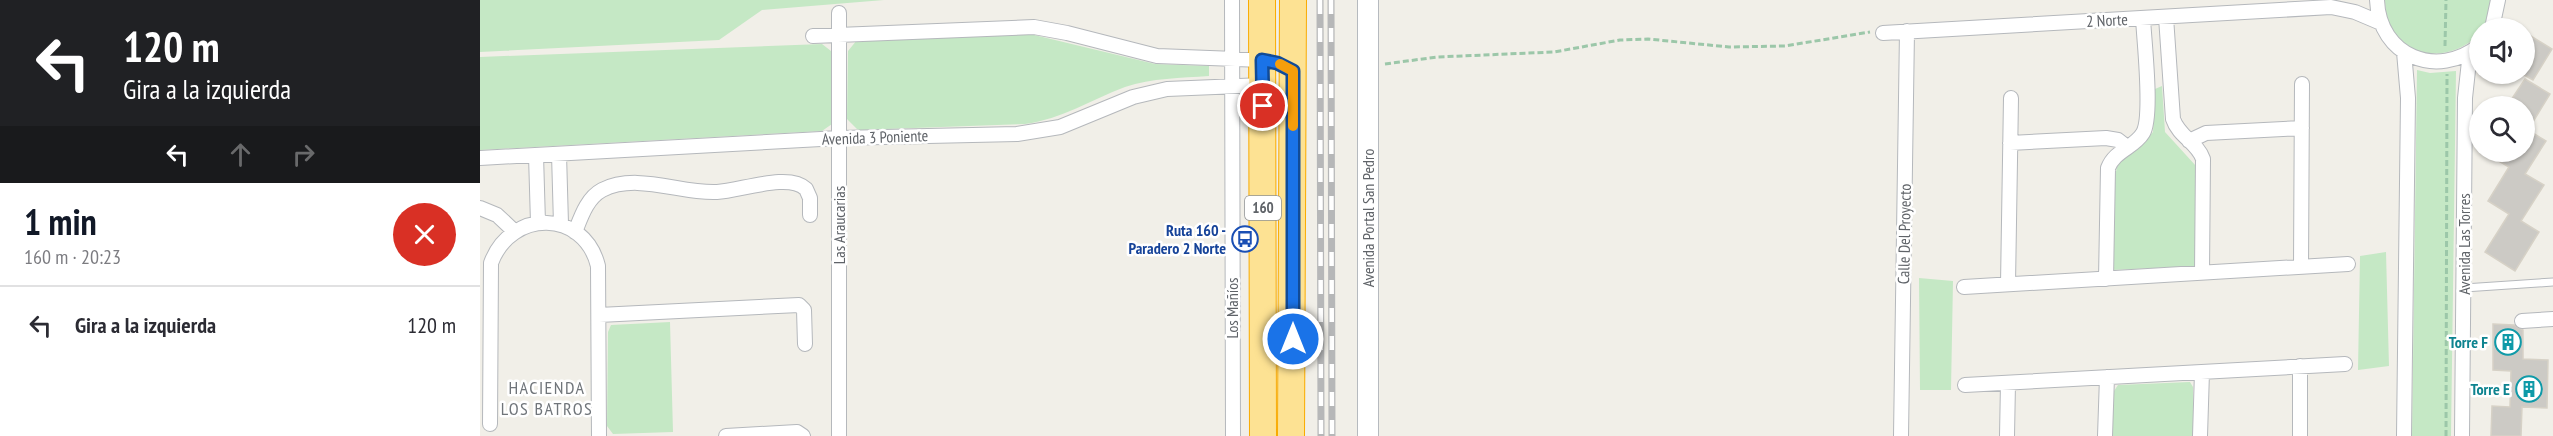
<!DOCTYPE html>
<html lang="es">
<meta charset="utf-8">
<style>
:root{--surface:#fff;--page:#f7f7f7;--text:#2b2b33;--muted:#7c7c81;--line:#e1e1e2;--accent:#111827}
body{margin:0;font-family:"PT Sans Narrow",sans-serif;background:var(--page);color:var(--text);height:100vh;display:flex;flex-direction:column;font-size:22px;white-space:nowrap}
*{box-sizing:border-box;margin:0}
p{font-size:20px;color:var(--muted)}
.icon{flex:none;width:33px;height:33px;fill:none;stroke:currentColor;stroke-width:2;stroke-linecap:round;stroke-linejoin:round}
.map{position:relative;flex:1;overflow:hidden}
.side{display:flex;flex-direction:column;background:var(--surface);width:480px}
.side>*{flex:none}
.guide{background:#202124;color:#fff;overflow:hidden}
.controls{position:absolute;left:1989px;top:18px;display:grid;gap:12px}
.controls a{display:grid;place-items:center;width:66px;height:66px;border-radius:50%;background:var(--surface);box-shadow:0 2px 4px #0004;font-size:30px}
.pin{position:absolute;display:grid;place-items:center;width:51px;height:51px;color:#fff;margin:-26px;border:3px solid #fff;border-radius:50%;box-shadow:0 2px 6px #0007}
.me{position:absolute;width:66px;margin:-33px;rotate:0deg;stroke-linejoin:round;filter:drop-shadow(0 0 4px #0008)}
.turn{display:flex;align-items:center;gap:21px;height:126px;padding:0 24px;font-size:27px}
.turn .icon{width:78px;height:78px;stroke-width:2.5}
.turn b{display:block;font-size:42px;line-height:51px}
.lanes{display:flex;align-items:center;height:57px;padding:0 24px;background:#0003;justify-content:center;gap:30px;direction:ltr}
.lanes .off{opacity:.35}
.round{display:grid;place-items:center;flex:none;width:63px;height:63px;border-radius:32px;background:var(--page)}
.head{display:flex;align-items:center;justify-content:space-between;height:102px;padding:0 24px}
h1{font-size:36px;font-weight:700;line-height:45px;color:var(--accent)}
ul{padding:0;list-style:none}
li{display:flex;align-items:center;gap:18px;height:78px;padding:0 24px;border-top:2px solid var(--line)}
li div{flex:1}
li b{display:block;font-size:22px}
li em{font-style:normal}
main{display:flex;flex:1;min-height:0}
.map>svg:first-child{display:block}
.green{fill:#c5e8c5}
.building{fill:#cccac5;stroke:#d6d1c6;stroke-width:1.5}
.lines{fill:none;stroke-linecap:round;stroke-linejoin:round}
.lane-casing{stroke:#b5b8bc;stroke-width:9}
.street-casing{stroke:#b5b8bc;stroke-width:16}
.secondary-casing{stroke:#b6babf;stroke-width:22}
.highway-casing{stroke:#f9ab00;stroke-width:28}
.path{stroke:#9cc7a9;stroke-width:3;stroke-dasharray:6 3;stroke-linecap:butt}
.lane{stroke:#fff;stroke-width:7}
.street{stroke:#fff;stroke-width:14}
.secondary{stroke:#fff;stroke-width:20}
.highway{stroke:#fde293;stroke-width:26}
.rail-casing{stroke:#b6b7b8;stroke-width:7}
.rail{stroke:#fff;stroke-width:4.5;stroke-dasharray:14;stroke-linecap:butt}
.route-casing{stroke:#114b97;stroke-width:15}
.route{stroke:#1a73e8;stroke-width:10}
.slow{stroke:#f59e0b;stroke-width:10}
.labels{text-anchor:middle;stroke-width:5;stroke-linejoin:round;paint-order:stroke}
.shield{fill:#fff;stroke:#8f9295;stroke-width:1.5}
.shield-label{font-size:15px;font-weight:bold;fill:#5f6368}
.street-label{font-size:16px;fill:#5f6368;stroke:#fff}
.transit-label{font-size:16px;font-weight:bold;fill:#164399;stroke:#fff;text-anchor:end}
.culture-label{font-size:16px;font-weight:bold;fill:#0d838f;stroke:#fff;text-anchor:end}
.neighbourhood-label{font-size:18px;letter-spacing:1.5px;fill:#70757a;stroke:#fff}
</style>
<main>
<section class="side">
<div class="guide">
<div class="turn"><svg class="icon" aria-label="left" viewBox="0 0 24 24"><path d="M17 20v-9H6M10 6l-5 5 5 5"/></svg><div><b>120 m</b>Gira a la izquierda</div></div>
<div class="lanes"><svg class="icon" aria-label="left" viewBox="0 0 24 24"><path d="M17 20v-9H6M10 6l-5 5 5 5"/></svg><svg class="icon off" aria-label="ahead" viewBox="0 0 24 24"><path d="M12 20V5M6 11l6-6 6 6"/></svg><svg class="icon off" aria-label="right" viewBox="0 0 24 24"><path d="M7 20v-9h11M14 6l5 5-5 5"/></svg></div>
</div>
<div class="head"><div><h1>1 min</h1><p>160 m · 20:23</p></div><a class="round" style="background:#d93025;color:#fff"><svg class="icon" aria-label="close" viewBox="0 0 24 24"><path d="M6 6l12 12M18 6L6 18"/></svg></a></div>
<ul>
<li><svg class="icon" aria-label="left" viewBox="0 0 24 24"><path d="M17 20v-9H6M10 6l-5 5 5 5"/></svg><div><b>Gira a la izquierda</b></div><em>120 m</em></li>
</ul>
</section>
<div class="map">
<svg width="2073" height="436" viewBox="0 0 2073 436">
<rect width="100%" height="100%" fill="#f1efe8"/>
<path class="green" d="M0 0H404L282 10 239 40 0 52Z
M1905 0H2010V1L2008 18 2003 28H2000L1999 34C1964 70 1905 55 1905 0Z
M550 34 675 64 729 66V76C701 78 672 78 645 87 611 100 582 119 545 124L378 130 367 119 368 51 377 40Z
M342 44 351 51 352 124 342 131 0 150V57Z
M1937 70 1950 73 1976 71 1971 436H1932Z
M1682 86 1685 132 1716 166V266L1632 270C1631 233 1625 185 1644 152L1659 147 1673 132 1675 89Z
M1906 252 1909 366 1878 370 1880 256Z
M1439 278 1473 281 1471 390H1440Z
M190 322 193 432 133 434 127 426 128 332 131 325Z
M1710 382 1713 387V436H1632L1634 391 1638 385Z"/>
<path class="building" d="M2049 35 2072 49 2053 80 2044 75V43Z
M2045 79 2070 94 2048 130 2066 141 2045 174 2064 185 2041 221 2059 232 2035 271 2005 252 2029 214 2008 201 2029 167 2003 152H2044V106H2027Z
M2013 324 2034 325 2043 330V359L2068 360 2067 408 2042 407 2041 436H2011L2012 406 2030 407 2031 371 2013 370Z"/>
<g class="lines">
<g class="lane-casing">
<path id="lane" d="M1984 288 2073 282"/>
</g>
<g class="street-casing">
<path id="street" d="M752 0 753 436
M1897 0C1899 56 1957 80 2000 45
M359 13V436
M1686 17 1693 119C1699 137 1717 142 1723 159L1722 273
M2012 28 2018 0
M1403 33 1851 7 1875 12 1901 23
M333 36 554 27 587 33 677 56 782 60
M1709 141 1726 133 1822 128
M1530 143 1626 138 1638 140 1647 147
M79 154 81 224
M56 155 58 223
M0 158 359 138 537 134 580 127 653 97 687 89 783 85
M0 208 17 215 34 231
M95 232C101 217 107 198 122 190 157 172 201 194 237 192 260 191 309 172 326 189L330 198V215
M1821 267 1822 84
M1626 279 1628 168C1635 150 1654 148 1663 133 1673 116 1664 41 1663 18
M1528 284 1531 98
M1484 287 1868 264
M119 315 319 305 324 310 325 344
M2042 321 2073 319
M1485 385 1865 364
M10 424 11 263C31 209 104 209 118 266L119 436
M246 436 317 432 323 436
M1421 436 1427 31
M1527 436 1528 383
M1625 436 1627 377
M1720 436 1722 372
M1820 436V366
M1924 436 1928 98 1924 52
M1982 436 1985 98 1990 52"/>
</g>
<g class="secondary-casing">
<path id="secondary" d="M888 0V436"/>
</g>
<g class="highway-casing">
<path id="highway" d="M782 0 783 436
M811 436 813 0"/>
</g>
<path class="path" d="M1965 46 1966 0
M905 64 957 57 1074 52 1140 40 1168 39 1249 47 1305 46 1390 32
M1966 436 1967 74"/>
<use href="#lane" class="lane"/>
<use href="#street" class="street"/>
<use href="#secondary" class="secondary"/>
<use href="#highway" class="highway"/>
<g class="rail-casing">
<path id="rail" d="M840 0 841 436
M851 0 852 436"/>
</g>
<use href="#rail" class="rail"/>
</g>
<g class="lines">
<g class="route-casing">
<path id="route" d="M783 106 782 60 797 63 813 71V339"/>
</g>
<use href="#route" class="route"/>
<path class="slow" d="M800 64 813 71V126"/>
</g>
<defs>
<g id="bus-ring" transform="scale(1.35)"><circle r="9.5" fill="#fff" stroke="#1a4fb4" stroke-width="1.5"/><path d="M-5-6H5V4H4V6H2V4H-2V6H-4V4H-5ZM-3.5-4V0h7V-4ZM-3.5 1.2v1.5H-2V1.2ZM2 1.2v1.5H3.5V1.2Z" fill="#1a4fb4"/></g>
<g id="building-ring" transform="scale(1.35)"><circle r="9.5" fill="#fff" stroke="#0f9aa8" stroke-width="1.5"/><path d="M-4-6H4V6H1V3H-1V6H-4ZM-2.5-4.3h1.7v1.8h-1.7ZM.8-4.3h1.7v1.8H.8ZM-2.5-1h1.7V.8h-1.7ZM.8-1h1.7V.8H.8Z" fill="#0f9aa8"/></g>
</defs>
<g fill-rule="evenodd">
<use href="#bus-ring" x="765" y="239"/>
<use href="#building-ring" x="2028" y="342"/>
<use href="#building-ring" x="2049" y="389"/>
</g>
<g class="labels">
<rect class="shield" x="765" y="196" width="36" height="24" rx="4.5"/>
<g class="shield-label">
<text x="783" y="213">160</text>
</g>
<g class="street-label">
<text transform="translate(1627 20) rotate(-3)" y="6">2 Norte</text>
<text transform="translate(395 137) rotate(-2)" y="6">Avenida 3 Poniente</text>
<text transform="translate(888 218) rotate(-90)" y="6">Avenida Portal San Pedro</text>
<text transform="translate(359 225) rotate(-90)" y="6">Las Araucarias</text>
<text transform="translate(1424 234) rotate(-89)" y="6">Calle Del Proyecto</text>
<text transform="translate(1984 244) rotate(-90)" y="6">Avenida Las Torres</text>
<text transform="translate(752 308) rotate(-90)" y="6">Los Mañíos</text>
</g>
<g class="transit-label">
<text x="746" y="236">Ruta 160 -<tspan x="746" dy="18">Paradero 2 Norte</tspan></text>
</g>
<g class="culture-label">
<text x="2008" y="348">Torre F</text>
<text x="2030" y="395">Torre E</text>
</g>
<g class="neighbourhood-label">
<text x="67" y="394">HACIENDA<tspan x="67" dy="21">LOS BATROS</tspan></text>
</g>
</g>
</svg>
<div class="controls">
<a><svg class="icon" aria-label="sound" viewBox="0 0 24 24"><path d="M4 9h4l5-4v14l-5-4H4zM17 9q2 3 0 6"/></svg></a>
<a><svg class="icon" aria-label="search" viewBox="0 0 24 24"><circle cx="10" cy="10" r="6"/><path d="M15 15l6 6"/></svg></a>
</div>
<div class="pin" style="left:783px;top:106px;background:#d93025"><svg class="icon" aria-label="arrive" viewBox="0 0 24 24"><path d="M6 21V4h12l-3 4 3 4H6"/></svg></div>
<svg class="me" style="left:813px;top:339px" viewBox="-20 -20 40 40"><circle r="17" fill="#1a73e8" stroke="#fff" stroke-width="3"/><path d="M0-11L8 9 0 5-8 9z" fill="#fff"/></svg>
</div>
</main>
